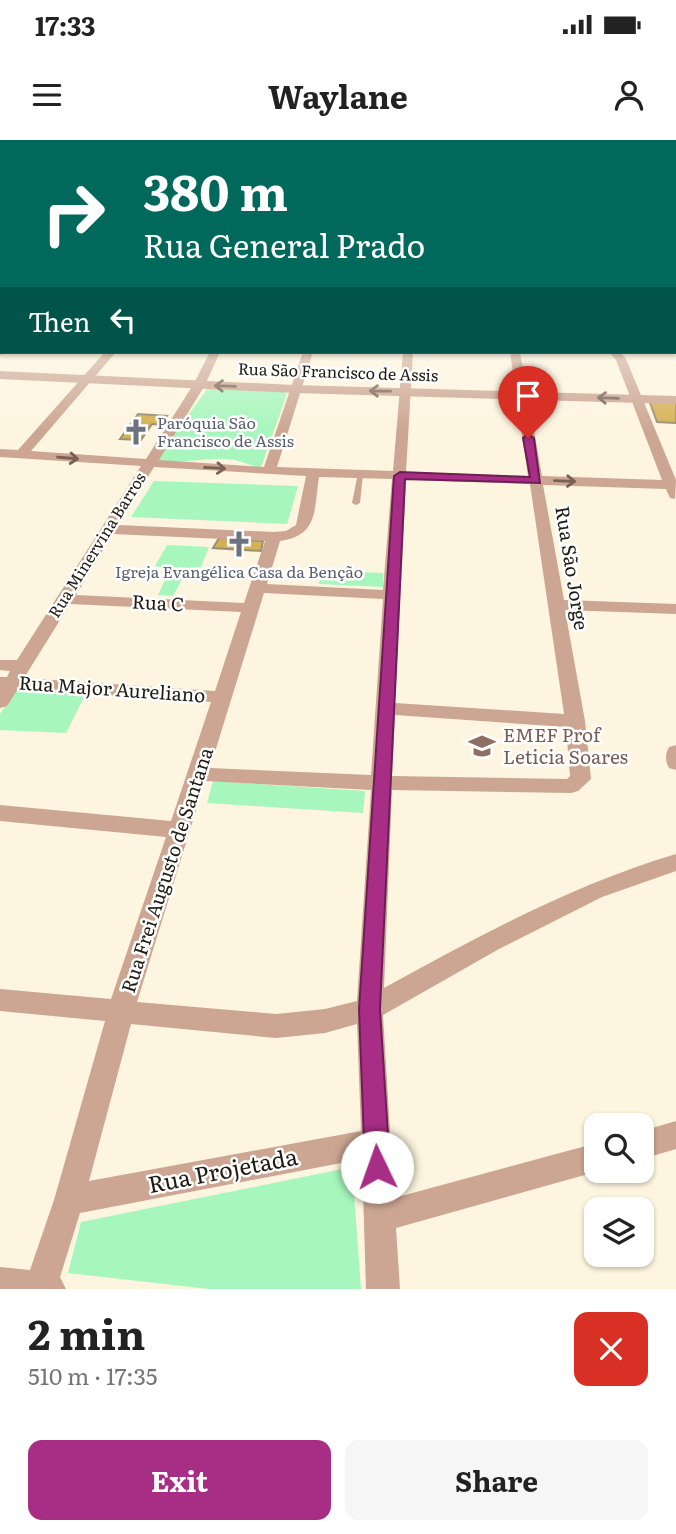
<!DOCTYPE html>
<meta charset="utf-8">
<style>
:root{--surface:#fff;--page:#f6f6f6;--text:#222;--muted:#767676;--accent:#a72e84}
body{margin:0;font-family:Literata,serif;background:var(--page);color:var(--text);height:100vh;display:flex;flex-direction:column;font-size:26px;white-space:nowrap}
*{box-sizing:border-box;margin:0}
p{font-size:23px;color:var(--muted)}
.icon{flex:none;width:38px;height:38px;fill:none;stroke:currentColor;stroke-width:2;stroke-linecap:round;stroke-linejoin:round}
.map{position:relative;height:1149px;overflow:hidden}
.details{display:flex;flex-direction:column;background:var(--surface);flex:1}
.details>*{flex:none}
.top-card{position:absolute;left:0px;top:0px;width:677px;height:214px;box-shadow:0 2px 5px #0004;background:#00695c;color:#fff;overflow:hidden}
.controls{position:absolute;left:584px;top:973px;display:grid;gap:14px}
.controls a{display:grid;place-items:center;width:70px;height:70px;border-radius:14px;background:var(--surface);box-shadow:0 2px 5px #0004;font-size:35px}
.pin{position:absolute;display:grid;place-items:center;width:60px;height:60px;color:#fff;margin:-72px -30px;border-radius:50% 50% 50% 0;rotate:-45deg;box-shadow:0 0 7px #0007}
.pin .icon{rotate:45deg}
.me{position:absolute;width:77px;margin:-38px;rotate:357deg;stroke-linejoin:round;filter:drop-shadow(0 0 5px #0008)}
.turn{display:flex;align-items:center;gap:24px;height:147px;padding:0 28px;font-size:32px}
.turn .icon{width:91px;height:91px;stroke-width:2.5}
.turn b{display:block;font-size:49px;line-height:60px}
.then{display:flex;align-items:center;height:66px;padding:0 28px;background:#0003;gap:14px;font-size:26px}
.round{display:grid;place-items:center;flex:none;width:74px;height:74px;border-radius:14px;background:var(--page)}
.head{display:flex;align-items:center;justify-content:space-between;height:119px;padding:0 28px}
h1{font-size:42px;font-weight:700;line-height:52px}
.primary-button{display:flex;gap:14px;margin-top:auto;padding:14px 28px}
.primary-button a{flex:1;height:80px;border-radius:14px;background:var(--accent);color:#fff;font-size:28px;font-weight:700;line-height:80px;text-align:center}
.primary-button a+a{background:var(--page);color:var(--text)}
.status{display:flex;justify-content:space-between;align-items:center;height:49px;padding:0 35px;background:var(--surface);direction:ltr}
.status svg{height:19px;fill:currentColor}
header{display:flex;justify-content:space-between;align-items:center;height:91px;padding:0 28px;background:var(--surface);font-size:32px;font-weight:700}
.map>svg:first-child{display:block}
.green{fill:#a7f6bd}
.building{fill:#d5b155;stroke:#998f77;stroke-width:2}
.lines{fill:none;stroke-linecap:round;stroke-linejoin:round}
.service{fill:#cca692;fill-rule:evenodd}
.minor{fill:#cca692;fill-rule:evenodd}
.tertiary{fill:#cca692;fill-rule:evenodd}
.oneway{stroke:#766152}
.route{fill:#a72e84;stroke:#6d1e56;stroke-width:2}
.labels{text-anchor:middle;stroke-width:5;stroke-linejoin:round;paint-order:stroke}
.far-street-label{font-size:16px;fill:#201c13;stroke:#fff}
.far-worship-label{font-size:16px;fill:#5b616d;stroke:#fff;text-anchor:start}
.street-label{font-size:19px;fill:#201c13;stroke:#fff}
.education-label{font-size:19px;fill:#785e54;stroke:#fff;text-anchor:start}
.near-street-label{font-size:23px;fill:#201c13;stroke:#fff}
</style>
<div class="status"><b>17:33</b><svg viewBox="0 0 49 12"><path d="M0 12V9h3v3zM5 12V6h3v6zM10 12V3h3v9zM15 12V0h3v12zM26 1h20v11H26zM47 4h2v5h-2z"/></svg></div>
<header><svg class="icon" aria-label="menu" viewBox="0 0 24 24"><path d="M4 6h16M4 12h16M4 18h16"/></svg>Waylane<svg class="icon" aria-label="person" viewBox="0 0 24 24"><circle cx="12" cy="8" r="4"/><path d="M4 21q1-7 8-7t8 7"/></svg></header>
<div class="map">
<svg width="676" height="1149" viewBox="0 0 676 1149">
<rect width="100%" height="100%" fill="#fdf5df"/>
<path class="green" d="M218 248 283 251 287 254 261 327C252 327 247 323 239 321 212 314 182 326 156 320L207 249Z
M154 341 298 346 287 384 131 377Z
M167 405 209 407 201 427 188 428 173 456 158 455 170 429 155 426Z
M322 430 383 433V447L319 444Z
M16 550 86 553 66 593 0 590V574Z
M213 641 365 651 363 673 207 663Z
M352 1027 361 1149H209L68 1133 81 1082Z"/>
<path class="building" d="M649 260 676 261V283L657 282Z
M138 274 167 276 161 285 152 284 141 300 120 299Z
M219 398 263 401 261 411 213 408Z"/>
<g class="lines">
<path class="service" d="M358 333 363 334 360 363 356 365 352 363Z"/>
<path class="minor" d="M0 191H2V197H0Z
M0 209 2 212H7L0 216Z
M105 212H116L31 311 146 319 193 245 210 212H220L205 245 159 320 264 327 303 212H313L277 327 393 331 403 212H413L406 332 528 336 510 212H520L542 336 662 340 616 220 609 212H620L626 219 676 340 675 359 670 358 666 349 543 345 564 460 676 464V474L565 470 585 581 591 639 578 651 571 653 392 650 384 848C479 796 572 745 676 714V731L602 757 499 809 383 875 394 1058 597 1003V1031H599L396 1088 400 1149H366L362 1019 80 1073 60 1137 66 1149H0V1127L30 1130 54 1060 105 881 0 871V849L111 859 166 697 0 681V665L171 681 211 562 18 549 7 566 0 568V537H7L10 531 0 530V520H17L141 326 0 317V309L18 310ZM154 327 306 336 296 385 286 391 274 392 118 385ZM319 337 392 339 383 450 267 444 280 401C319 396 314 368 319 337ZM406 340 530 344 564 574 395 563ZM113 394 265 401 244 463 76 455ZM264 453 383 459 371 635 210 628ZM70 464 241 472 215 551 24 538ZM395 575 566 587 570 636 567 639 392 636ZM205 641 371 650 357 861 325 869 276 874 137 862ZM131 884 276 898 325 893 357 884 361 991 89 1041Z
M676 605V630L669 628C665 621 665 614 669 607Z
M676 981V1009L642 1019V991Z"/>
<path class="tertiary" d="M0 231 294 245 676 256V264L294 253 0 239Z"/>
</g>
<defs><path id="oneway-shaft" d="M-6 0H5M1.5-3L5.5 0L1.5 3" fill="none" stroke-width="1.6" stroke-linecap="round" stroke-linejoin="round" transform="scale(1.75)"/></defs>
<g class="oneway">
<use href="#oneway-shaft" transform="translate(225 246) rotate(-178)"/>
<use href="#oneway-shaft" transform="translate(380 251) rotate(-179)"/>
<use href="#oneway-shaft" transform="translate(608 258) rotate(-178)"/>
<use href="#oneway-shaft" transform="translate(68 318) rotate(5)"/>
<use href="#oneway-shaft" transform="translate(215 328) rotate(3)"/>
<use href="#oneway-shaft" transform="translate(565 341) rotate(2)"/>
</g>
<linearGradient id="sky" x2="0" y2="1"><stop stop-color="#61bce0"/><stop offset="0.45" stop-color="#fefaf1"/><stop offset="1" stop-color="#fefaf1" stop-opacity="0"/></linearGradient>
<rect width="676" height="292" fill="url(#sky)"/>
<path class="route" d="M528 294 534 298 540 343 405 339 380 869 390 1027 386 1035 377 1039 369 1035 365 1027 359 869 394 336 400 332 530 337 523 298Z"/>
<defs>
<g id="church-bare" transform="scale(2.1)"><path d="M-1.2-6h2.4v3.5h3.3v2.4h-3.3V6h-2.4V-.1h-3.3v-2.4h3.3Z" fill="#6b7280" stroke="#fff" stroke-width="2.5" paint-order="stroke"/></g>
<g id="school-bare" transform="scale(2.1)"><path d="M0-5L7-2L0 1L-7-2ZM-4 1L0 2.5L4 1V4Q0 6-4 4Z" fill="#8d6e63" stroke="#fff" stroke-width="2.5" paint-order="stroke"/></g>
</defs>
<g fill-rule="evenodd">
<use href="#church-bare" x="136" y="292"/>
<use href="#church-bare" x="239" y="404"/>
<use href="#school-bare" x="482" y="606"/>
</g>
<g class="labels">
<g class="far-street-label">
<text transform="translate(338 232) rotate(2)" y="6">Rua São Francisco de Assis</text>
<text transform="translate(97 405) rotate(-58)" y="6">Rua Minervina Barros</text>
</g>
<g class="far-worship-label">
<text x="157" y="289">Paróquia São<tspan x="157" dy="18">Francisco de Assis</tspan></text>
<text x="239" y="438" text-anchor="middle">Igreja Evangélica Casa da Benção</text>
</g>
<g class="street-label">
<text transform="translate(572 428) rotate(81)" y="7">Rua São Jorge</text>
<text transform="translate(158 463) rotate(3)" y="7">Rua C</text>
<text transform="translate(112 549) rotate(4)" y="7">Rua Major Aureliano</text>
<text transform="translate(167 730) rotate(-72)" y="7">Rua Frei Augusto de Santana</text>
</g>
<g class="education-label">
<text x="503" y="602">EMEF Prof<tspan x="503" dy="22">Leticia Soares</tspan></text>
</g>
<g class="near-street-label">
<text transform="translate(223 1031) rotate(-11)" y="8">Rua Projetada</text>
</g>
</g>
</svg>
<div class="controls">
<a><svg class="icon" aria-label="search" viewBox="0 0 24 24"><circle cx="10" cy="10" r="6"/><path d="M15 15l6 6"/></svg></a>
<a><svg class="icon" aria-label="layers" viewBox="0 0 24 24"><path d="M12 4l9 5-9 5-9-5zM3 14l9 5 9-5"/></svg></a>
</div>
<div class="pin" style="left:528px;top:298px;background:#d93025"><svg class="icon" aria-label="arrive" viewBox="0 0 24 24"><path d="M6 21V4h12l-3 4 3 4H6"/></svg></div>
<svg class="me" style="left:377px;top:1027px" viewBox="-20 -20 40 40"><circle r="19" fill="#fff"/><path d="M0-13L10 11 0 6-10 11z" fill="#a72e84"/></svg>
<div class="top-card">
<div class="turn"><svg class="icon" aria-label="right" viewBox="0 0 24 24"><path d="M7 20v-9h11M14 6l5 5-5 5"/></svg><div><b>380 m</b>Rua General Prado</div></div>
<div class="then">Then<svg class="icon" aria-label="left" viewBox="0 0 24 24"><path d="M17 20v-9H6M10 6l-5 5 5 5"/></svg></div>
</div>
</div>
<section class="details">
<div class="head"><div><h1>2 min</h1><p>510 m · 17:35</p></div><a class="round" style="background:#d93025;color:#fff"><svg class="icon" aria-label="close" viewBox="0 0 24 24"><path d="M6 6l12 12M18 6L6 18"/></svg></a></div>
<div class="primary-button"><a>Exit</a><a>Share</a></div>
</section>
